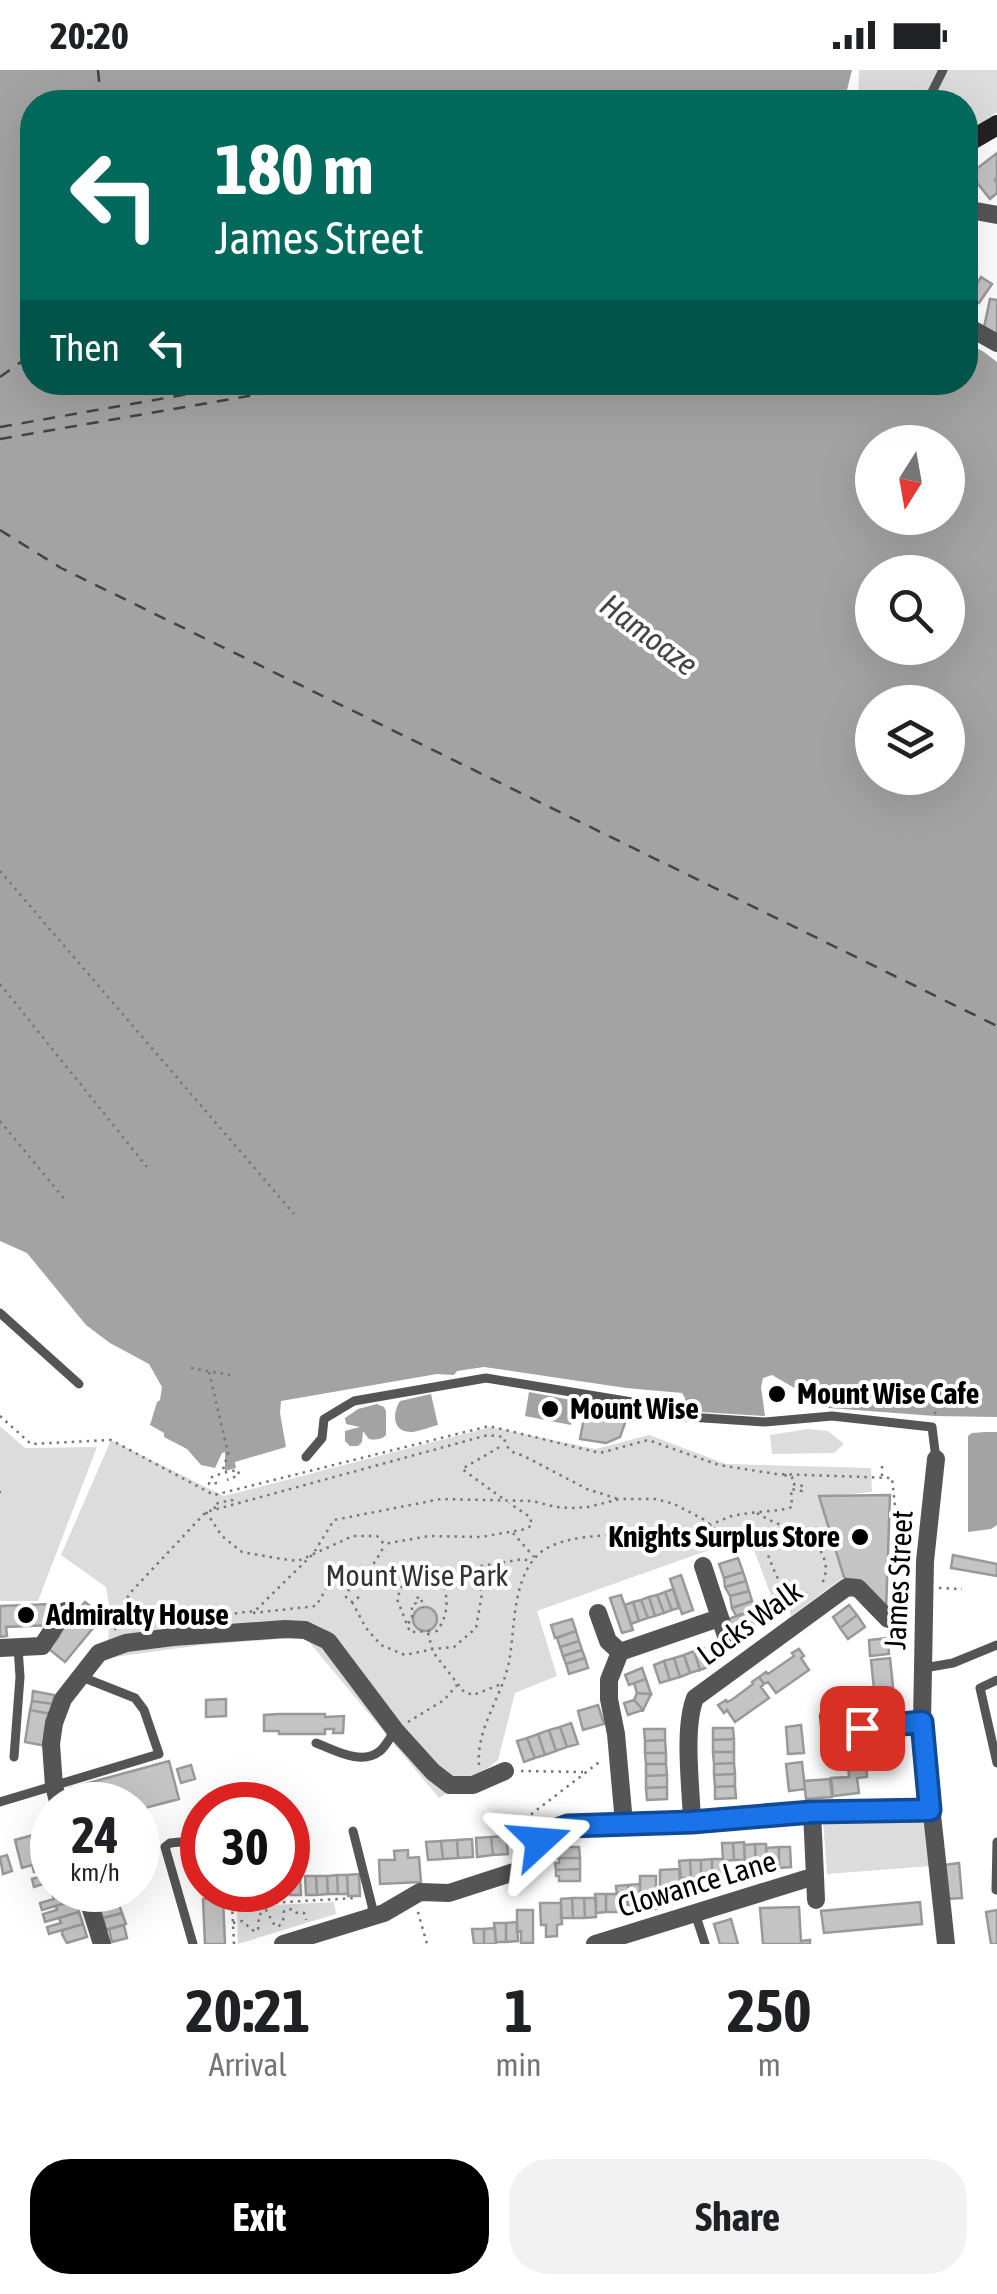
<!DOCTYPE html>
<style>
:root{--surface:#fff;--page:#f2f2f2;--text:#202124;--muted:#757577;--accent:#000}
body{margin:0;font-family:"Asap Condensed",sans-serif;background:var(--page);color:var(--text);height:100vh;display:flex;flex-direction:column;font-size:38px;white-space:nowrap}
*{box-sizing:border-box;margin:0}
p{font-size:32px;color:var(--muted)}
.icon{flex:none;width:55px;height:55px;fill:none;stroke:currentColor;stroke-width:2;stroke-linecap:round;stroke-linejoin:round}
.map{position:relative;height:1874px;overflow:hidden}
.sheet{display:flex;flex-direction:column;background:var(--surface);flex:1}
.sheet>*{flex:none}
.hud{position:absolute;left:20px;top:20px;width:958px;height:305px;border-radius:40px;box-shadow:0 10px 40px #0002;background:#00695c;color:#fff;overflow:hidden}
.needle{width:65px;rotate:191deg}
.buttons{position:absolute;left:855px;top:355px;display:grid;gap:20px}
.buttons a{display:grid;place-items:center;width:110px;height:110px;border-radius:50%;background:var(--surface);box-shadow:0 10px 40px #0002;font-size:50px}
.speed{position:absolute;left:30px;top:1712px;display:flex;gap:20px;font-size:50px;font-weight:700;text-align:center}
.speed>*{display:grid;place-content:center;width:130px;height:130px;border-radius:50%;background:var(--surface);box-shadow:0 10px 40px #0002;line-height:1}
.speed small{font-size:25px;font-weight:400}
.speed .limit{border:15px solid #d22;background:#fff;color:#111}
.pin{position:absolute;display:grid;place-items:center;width:85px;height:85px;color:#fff;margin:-42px;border-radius:20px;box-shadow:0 5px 15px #0006}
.me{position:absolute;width:110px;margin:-55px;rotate:71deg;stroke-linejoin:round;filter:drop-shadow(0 0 8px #0008)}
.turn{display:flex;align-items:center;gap:35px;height:210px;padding:0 30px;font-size:45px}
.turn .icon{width:130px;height:130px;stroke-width:2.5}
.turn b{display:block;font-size:70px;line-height:85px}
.then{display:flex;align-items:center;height:95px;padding:0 30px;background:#0003;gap:20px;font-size:38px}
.eta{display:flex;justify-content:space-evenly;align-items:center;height:170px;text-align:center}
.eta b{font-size:60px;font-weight:700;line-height:70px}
.primary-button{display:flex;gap:20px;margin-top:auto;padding:20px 30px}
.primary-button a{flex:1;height:115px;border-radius:40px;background:var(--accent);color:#fff;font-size:40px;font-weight:700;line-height:115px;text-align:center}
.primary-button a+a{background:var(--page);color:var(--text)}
.status{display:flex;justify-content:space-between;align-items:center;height:70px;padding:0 50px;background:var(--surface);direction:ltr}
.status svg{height:28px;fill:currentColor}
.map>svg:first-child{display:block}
.green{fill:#dcdcdc}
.water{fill:#a3a3a3;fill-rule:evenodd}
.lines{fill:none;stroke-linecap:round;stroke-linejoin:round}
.ferry{stroke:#444;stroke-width:2.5;stroke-dasharray:12 10;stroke-linecap:butt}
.building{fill:#c4c4c4;stroke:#999;stroke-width:2.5}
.path{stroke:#777;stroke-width:2.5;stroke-dasharray:2.5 5;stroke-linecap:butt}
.service{stroke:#555;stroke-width:9}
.minor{stroke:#555;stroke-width:18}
.secondary{stroke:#222;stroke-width:20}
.route-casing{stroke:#114b97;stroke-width:25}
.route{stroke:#1a73e8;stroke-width:18}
.poi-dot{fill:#000;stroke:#fff;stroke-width:4}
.labels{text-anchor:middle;stroke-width:8;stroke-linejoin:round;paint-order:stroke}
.poi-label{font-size:30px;font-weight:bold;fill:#000;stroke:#fff;text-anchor:start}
.park-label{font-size:30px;fill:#333;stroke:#fff}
.street-label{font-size:30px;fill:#000;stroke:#fff}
.water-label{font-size:32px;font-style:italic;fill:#444;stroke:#fff}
</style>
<div class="status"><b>20:20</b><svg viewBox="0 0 49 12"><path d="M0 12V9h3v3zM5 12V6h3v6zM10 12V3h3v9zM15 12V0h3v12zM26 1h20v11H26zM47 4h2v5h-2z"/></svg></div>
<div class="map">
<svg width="997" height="1874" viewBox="0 0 997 1874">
<rect width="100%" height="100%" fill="#fff"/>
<path class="green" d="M859 0H997V42L965 64V32H858Z
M0 1356 25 1378 97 1377 38 1531H0Z
M491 1357 596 1379 649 1365 726 1394 871 1398 872 1422 819 1427 844 1507 791 1546 787 1531 774 1534 749 1466 537 1541 557 1606 515 1623 498 1690 483 1702 439 1728 305 1567 202 1575 107 1588 110 1541 106 1517 61 1485 111 1370 224 1426Z
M808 1359 828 1361 844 1374 834 1383 772 1384 770 1365Z
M823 1750H918L927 1755 931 1796 827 1804Z
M334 1832 336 1844 238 1874 237 1837Z"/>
<path class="water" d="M0 0H852L844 32H32V312H965V272L984 282 997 292V1347L935 1346 829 1338 772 1305 763 1308 761 1317 765 1346 685 1341V1328L682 1323 626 1318 484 1297 457 1301 454 1305 437 1304 281 1331 280 1343 286 1377 235 1392 236 1398 225 1401V1382L222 1383 215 1398 201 1395 187 1379 164 1367V1363L150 1355 157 1332 160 1330 162 1317 149 1294 110 1273 86 1255 27 1183 0 1171ZM872 372H948V448H872ZM872 502H948V578H872ZM872 632H948V708H872Z
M529 1322 576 1331 571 1355 525 1346Z
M431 1324 438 1355C430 1357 420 1361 412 1362 392 1363 392 1343 400 1331Z
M377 1334 384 1337 386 1341V1365C381 1370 376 1370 369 1369L363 1361 362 1372 358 1376H350L345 1371V1361L360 1357 346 1354 345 1348 358 1339Z
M985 1362H997V1455L991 1459 968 1462V1366L972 1363Z"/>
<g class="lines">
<path class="ferry" d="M98 0 101 32
M0 307 32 284
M0 357 257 312
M0 369 330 312
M0 460 61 498 997 956"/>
</g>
<path class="building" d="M997 83V108L995 110 997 113V123L990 129 970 104Z
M965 191 977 199 965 218Z
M981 207 992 214 979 233 969 226Z
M990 229 997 230V265L983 262Z
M769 1324a8 8 0 1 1 16 0a8 8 0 1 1-16 0Z
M587 1332 614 1337 621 1342 625 1353 620 1367 606 1373 580 1369Z
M890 1425 886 1541 844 1507 819 1426Z
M953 1485 997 1494V1506L951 1498Z
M738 1488 743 1502 724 1508 719 1494Z
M743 1502 746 1511 725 1517 724 1508Z
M681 1505 693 1540 682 1544 670 1509Z
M746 1511 749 1521 730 1526 725 1517Z
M673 1519 679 1538 672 1540 665 1522Z
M749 1521 752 1531 732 1538 730 1526Z
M665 1522 672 1540 664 1543 657 1525Z
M621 1525 633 1560 622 1563 610 1528Z
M657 1525 664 1543 655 1546 649 1527Z
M649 1527 655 1546 648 1548 641 1530Z
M641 1530 648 1548 639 1551 633 1532Z
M752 1531 755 1540 736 1546 732 1538Z
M85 1532 103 1546 65 1592 49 1579 59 1566 57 1565Z
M633 1532 639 1551 631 1554 625 1535Z
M51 1534 52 1555 6 1557 7 1566 0 1567V1536Z
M849 1535 857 1545 840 1558 833 1547Z
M413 1549a12 12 0 1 1 24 0a12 12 0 1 1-24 0Z
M764 1537 768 1549 732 1561 728 1549Z
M857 1545 865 1557 848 1569 840 1558Z
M572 1549 576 1561 555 1568 551 1555Z
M576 1561 579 1571 560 1577 557 1568Z
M888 1568 889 1584 870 1586 869 1570Z
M579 1571 582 1580 563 1586 560 1577Z
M704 1578 710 1596 700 1600 694 1581Z
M799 1579 804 1586 801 1588 809 1600 776 1623 768 1612 764 1614 759 1607 766 1602 768 1604 794 1586 792 1583Z
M582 1580 585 1588 566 1594 563 1586Z
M694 1581 700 1600 690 1603 684 1585Z
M684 1585 690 1603 680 1607 674 1588Z
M585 1588 588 1598 569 1604 566 1594Z
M674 1588 680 1607 670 1610 664 1591Z
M890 1588 893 1617 874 1619 871 1590Z
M664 1591 670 1610 660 1613 654 1595Z
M642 1598 646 1609 629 1615 625 1605Z
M759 1607 764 1614 761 1617 769 1628 735 1652 727 1640 724 1643 718 1635 726 1630 727 1632 733 1629 753 1614 752 1612Z
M646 1609 651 1624 637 1623 634 1613Z
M33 1621 54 1625 53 1634 32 1631Z
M893 1622 895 1637 878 1639 879 1647 850 1650 848 1633 875 1630 874 1624Z
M637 1623 651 1624 643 1640 634 1630Z
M226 1629V1646L206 1647V1630Z
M634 1630 643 1640 628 1645 624 1633Z
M32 1631 53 1634 51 1644 30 1640Z
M598 1635 604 1654 583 1660 578 1641Z
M30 1640 51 1644 46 1676 25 1672Z
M279 1644H325V1647L344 1646 343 1663H333L334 1659H325V1664H279V1661H264V1645Z
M571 1653 578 1674 567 1677 560 1657Z
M801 1655 804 1683 788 1684 786 1657Z
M560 1657 567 1677 556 1681 549 1660Z
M713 1658H733L734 1669 713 1670Z
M644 1659H665V1670L645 1671Z
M549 1660 556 1681 545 1685 538 1664Z
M538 1664 545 1685 535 1688 527 1668Z
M527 1668 535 1688 524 1692 517 1671Z
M734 1669V1682H713V1670Z
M665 1670 666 1683H645V1671Z
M864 1672 866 1688 847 1689 845 1674Z
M713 1682H734V1693L714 1694Z
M645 1683H666V1694H646Z
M169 1691 179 1729 141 1739 149 1771 138 1774V1735H75L70 1718Z
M802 1692 805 1719 789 1721 786 1694Z
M866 1692 867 1707 857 1708 859 1723 833 1726 831 1708 849 1707 848 1694Z
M734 1693 735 1704 714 1705V1694Z
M646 1694H666L667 1705 646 1706Z
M191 1695 195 1709 181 1713 177 1699Z
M735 1704V1716L715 1717 714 1705Z
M667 1705V1717L646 1718V1706Z
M830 1709 832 1727 806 1729 804 1711Z
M735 1716 736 1728 715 1729V1717Z
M667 1717V1729L647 1730 646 1718Z
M52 1760V1797L34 1802 32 1795 22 1798 15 1770Z
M506 1766 508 1784 493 1785 491 1767Z
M491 1767 493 1785 477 1787 476 1768Z
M472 1769 473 1787 458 1788 457 1770Z
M457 1770 458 1788 443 1789 441 1771Z
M441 1771 443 1789 428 1790 426 1772Z
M744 1772 745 1790H734L733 1773Z
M722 1773H733L734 1790 723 1791Z
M755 1774H766L767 1793 756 1794Z
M755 1774 756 1794H745L744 1775Z
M558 1777H579L580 1788H555V1782H559Z
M779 1777H790L791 1797 779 1798Z
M779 1777V1798H767L766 1778Z
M408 1780V1788L419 1787 421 1812 380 1814 379 1790H395L394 1781Z
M7 1785 12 1801 3 1804 0 1787Z
M559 1788H580V1799L556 1800 555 1793H559Z
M712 1789V1807H701V1790Z
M712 1789H723V1806L712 1807Z
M690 1790 691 1808H681L679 1791Z
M690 1790H701V1807L691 1808Z
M959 1793 962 1828 947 1829 944 1795Z
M52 1797V1811L34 1817 32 1809 47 1805 45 1799Z
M580 1799V1811H559V1806H556V1800Z
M679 1799 681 1821H676L677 1833H665V1821L660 1822V1800Z
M359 1804 360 1826H348L347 1805Z
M337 1805H347L348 1824H338Z
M337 1805 338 1824H328L327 1806Z
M300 1806 301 1825H290L289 1807Z
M305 1806H316L317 1825H306Z
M316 1806H327L328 1824 317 1825Z
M640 1806H656V1839H644V1828H640Z
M640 1814V1834L628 1835V1815Z
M628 1815V1835H618L616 1816Z
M65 1820H73L76 1830 42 1840 40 1833 54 1829 52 1824Z
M111 1820H115L118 1831 99 1837 95 1825Z
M595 1824H606V1842L596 1843Z
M606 1824H618V1842H606Z
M223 1828 225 1874H205L203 1829Z
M572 1828 573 1848H561V1829Z
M572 1828H584L585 1848H573Z
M584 1828H596V1847L585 1848Z
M76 1830 79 1842 45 1852 43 1844 57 1840 56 1836Z
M118 1831 122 1843 103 1848 99 1837Z
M920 1832 922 1854 824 1863 821 1841Z
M540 1833H561L562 1854 557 1855V1866L546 1867V1855H541Z
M799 1837 801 1871 810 1870V1874H763L760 1838Z
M517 1840H533V1873H521V1861L517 1862Z
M997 1840V1874H991L986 1842Z
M79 1842 83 1854 49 1864 47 1857 61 1853 59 1848Z
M122 1843 126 1854 106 1860 103 1848Z
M731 1849 738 1874H720L714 1854Z
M517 1852 518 1871 506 1872V1853Z
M494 1853H506V1872H496Z
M83 1854 87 1867 67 1873 62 1864 63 1860Z
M124 1855 127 1868 112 1872 109 1859Z
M495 1858 496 1874H484V1859Z
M472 1859H484V1874H474Z"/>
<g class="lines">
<path class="path" d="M0 801 294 1144
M0 914 147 1097
M0 1051 66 1131
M191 1298 230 1305
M209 1302 228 1383 222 1403
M914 1321 935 1325
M935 1344 937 1325 952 1327
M0 1346 31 1374 111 1370 214 1425 489 1356 600 1383 648 1370 719 1395 776 1404 892 1408 900 1483 907 1485
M882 1396V1406
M217 1413 209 1414 210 1408 222 1403 238 1400 239 1405 227 1410
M0 1422H1
M502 1428 462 1399 503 1375
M215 1439 214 1434 232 1430 233 1433
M206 1442 222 1466 242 1482 276 1488 298 1491 353 1466H377L384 1474 429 1466 481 1467 526 1459 532 1455 530 1447 509 1433
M757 1443C774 1454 794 1459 808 1468 824 1478 832 1501 820 1516
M513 1463 534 1487
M431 1510 445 1519C448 1535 447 1547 437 1561L410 1562 397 1529 403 1513Z
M939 1518 962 1519
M359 1527 352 1532 346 1527C350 1513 359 1510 369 1499 375 1493 380 1484 384 1476
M352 1532 366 1558 381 1575 405 1585 433 1579 454 1577 476 1558 482 1524 475 1497 523 1489 530 1491
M253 1543 316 1536 332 1509 369 1499
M205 1547 255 1541 313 1484 334 1450 441 1429 532 1431 556 1437 572 1438 588 1437 620 1429H656L674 1434 703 1449 717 1460 751 1464 762 1470 776 1505 786 1523 810 1524
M408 1553 412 1550V1535L416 1533V1528L421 1527 423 1538
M116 1560 112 1554 130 1523 206 1442 488 1365 504 1367C505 1377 512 1384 522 1385L587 1419 618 1429
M428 1563 433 1582 464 1622 473 1625 499 1615
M408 1652 444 1630 457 1615
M479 1695C476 1658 502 1627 509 1592 515 1560 512 1516 534 1489 561 1454 655 1470 696 1460 708 1457 720 1450 732 1446 749 1442 768 1442 785 1439L792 1437 791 1419 802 1421 803 1416 793 1414 792 1407 784 1405
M521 1701 583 1702
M525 1749 602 1690
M418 1842 427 1874
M233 1853 242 1851 255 1862 258 1859 259 1845 266 1840 275 1856H279L283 1851 284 1841 292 1839 297 1843H304L306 1850
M234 1874 232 1835 356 1828"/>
<path class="service" d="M927 32 943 0
M0 1243 79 1314
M306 1387 322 1368 324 1349 354 1331 486 1308 632 1332 674 1346 765 1352 832 1346 932 1357 936 1389
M924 1598 953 1593 997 1575
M997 1610 980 1618 997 1693
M316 1673C335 1680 361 1696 380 1681 386 1676 391 1666 395 1660
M14 1687 20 1607 18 1577
M0 1732 159 1684 144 1640 135 1628 82 1607
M516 1756 539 1771
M353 1761 372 1836 373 1847
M996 1820 997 1772
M695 1843 705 1874
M193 1874 165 1777 170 1773 202 1770"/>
<path class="minor" d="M965 139 997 145
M965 255 997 273
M936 1389 925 1491 922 1652 946 1874
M703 1496 727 1569
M598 1543 608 1571 620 1582
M0 1578 42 1576 65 1541
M828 1646 831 1681
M829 1660 894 1656 922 1652
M59 1735 54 1716 51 1674 54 1653 63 1629 99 1583 126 1573 173 1567 285 1559 305 1560 328 1571 395 1660 433 1702 450 1715H473L505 1701
M692 1751C691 1717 683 1659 695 1628L847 1517 858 1518 888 1549
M624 1753 616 1664 609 1629V1610L620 1582 719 1548
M815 1806 816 1830
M85 1820 102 1874
M283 1874 384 1843 420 1822 449 1823 520 1800 531 1788 539 1771 552 1762 568 1756 692 1751 812 1742 930 1740
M595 1874 815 1806 812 1742"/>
<path class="secondary" d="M965 74 997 55"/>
</g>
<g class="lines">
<g class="route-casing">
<path id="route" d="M540 1771 552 1762 568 1756 692 1752 812 1742 930 1740 922 1652 862 1658"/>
</g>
<use href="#route" class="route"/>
</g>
<g class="poi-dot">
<circle cx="777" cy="1324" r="10"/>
<circle cx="550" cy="1339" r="10"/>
<circle cx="860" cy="1467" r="10"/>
<circle cx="26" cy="1545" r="10"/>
</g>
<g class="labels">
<g class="poi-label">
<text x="797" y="1334">Mount Wise Cafe</text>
<text x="570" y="1349">Mount Wise</text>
<text x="840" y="1477" text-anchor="end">Knights Surplus Store</text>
<text x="46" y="1555">Admiralty House</text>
</g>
<g class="park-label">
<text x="417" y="1516">Mount Wise Park</text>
</g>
<g class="street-label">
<text transform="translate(899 1510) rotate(-87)" y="10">James Street</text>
<text transform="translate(750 1553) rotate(-36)" y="10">Locks Walk</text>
<text transform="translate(697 1814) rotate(-17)" y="10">Clowance Lane</text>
</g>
<g class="water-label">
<text transform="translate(649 565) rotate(37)" y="11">Hamoaze</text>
</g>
</g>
</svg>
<div class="buttons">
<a><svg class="needle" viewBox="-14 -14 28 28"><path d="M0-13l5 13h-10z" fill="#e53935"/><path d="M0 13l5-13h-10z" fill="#757577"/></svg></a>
<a><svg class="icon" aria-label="search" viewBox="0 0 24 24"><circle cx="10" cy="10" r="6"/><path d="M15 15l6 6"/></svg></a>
<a><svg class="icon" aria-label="layers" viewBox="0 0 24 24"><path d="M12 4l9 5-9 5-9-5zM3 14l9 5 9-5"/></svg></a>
</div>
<div class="speed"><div>24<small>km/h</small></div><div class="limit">30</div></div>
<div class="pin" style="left:862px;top:1658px;background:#d93025"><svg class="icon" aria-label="arrive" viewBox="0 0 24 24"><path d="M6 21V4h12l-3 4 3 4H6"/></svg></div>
<svg class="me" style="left:540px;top:1771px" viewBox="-20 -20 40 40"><path d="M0-17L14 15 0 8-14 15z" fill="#1a73e8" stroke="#fff" stroke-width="4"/></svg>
<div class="hud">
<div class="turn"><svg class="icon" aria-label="left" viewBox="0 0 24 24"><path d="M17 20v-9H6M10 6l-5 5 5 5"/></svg><div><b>180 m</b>James Street</div></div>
<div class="then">Then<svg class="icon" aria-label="left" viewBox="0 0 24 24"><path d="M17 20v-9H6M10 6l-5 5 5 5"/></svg></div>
</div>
</div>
<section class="sheet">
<div class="eta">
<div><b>20:21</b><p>Arrival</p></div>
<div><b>1</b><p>min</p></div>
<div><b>250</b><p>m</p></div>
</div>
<div class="primary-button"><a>Exit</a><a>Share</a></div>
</section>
